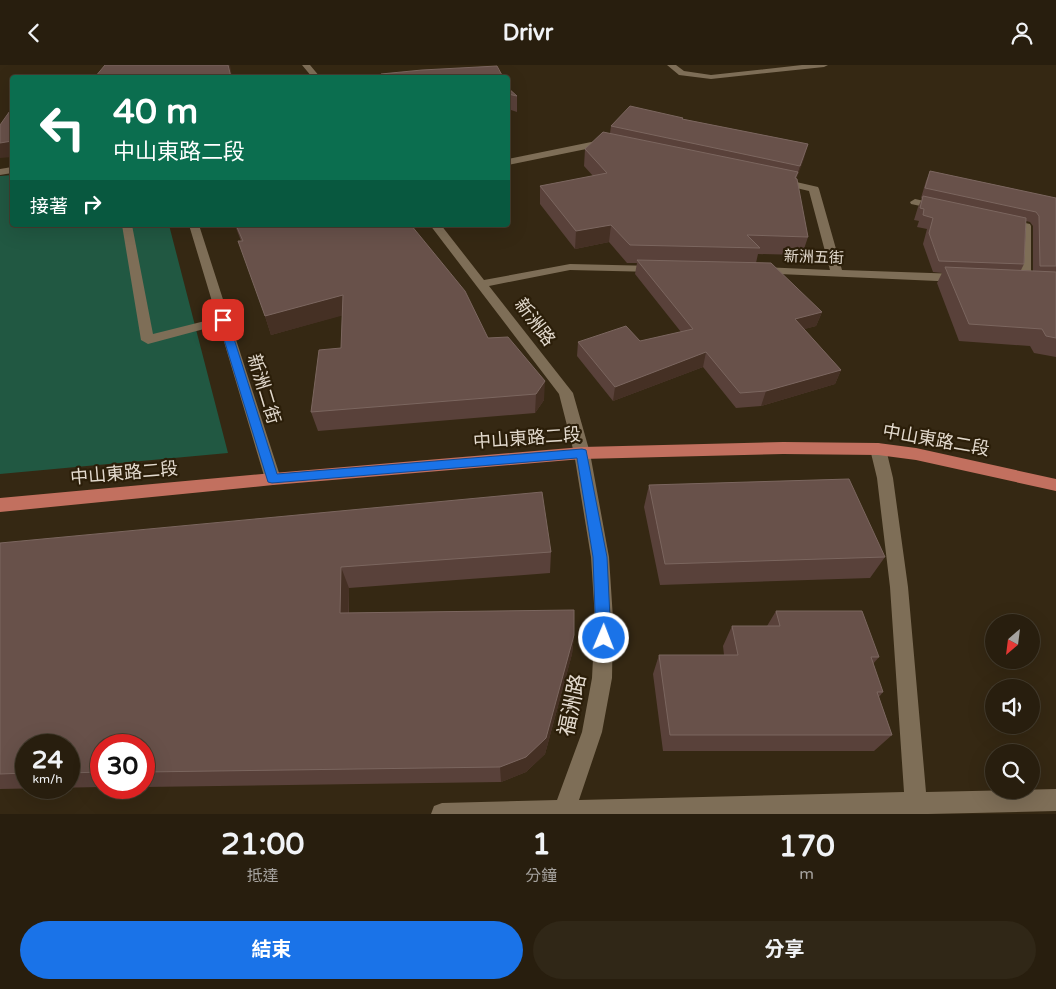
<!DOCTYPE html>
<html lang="zh-TW">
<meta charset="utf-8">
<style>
:root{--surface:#281e0e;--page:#302717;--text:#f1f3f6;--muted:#a5a29e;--line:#443c2e;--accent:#1a73e8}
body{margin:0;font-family:"Varela Round","Noto Sans TC",sans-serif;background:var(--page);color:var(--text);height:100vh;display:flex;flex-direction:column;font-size:19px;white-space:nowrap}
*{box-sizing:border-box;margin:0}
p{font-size:16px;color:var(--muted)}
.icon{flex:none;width:28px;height:28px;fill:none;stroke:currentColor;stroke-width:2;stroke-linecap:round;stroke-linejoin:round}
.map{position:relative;height:749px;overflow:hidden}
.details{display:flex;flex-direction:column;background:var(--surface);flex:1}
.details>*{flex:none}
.top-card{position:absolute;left:10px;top:10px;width:500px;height:152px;border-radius:5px;box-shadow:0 5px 20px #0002,0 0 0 1px var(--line);background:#0b6e4f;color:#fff;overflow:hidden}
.needle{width:32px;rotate:208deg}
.tools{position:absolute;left:985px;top:549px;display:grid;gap:10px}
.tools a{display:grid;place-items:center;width:55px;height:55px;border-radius:50%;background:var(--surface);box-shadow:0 5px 20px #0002,0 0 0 1px var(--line);font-size:25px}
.speed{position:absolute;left:15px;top:669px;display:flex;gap:10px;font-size:25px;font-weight:700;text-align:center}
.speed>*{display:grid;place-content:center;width:65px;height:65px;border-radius:50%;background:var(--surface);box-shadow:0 5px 20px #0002,0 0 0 1px var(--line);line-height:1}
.speed small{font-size:12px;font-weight:400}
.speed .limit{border:8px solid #d22;background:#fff;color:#111}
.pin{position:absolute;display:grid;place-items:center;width:42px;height:42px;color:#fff;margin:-21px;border-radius:10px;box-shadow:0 2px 8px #0006}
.me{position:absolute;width:55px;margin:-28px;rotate:1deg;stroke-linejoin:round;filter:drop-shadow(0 0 4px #0008)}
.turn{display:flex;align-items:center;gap:18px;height:105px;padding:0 20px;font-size:22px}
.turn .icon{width:65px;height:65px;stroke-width:2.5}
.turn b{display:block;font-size:35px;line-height:42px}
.then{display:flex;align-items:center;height:48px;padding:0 20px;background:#0003;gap:10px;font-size:19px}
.eta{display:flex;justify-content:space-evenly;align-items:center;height:85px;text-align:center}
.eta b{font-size:30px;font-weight:700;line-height:35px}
.primary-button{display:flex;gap:10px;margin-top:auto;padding:10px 20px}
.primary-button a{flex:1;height:58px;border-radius:30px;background:var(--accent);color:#fff;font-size:20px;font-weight:700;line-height:58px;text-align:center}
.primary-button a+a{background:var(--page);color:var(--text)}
header{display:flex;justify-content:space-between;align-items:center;height:65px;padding:0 20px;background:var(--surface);font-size:22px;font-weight:700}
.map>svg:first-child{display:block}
.green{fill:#215842}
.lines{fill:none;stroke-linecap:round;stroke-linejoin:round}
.minor{fill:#7e6e57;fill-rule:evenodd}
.major{fill:#c2705f;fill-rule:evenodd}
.wall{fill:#59413a;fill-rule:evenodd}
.shaded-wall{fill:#453024}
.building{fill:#68514a;stroke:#7b665f}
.route{fill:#1a73e8;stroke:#114b97}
.labels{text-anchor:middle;stroke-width:4.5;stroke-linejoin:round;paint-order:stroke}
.far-street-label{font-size:15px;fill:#e3dace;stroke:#2b1e09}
.street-label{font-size:18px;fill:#e3dace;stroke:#2b1e09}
.near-street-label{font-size:21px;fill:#e3dace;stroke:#2b1e09}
</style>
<header><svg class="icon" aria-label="back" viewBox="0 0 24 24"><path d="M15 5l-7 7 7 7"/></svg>Drivr<svg class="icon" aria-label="person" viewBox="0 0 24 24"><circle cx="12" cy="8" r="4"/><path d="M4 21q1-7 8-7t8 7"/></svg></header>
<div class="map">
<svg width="1056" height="749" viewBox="0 0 1056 749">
<rect width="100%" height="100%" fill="#352813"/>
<path class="green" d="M12 110V160H169L228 388 0 409V111Z"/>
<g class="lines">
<path class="minor" d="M302 0H310L320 12H312Z
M667 0H676L684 6 711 10 802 0H828L824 2 711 14 679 10Z
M601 75 613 79 608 82 601 81 508 100V94Z
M12 102V108L0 110V104Z
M779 113 818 122 819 124 842 205 960 209 966 213 960 217 756 208 754 206 760 202 830 205 809 126 775 118V114Z
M915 134 943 140 944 142 939 145 911 139 910 137Z
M1007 154 1030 159 1031 161V216L1029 219 1025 220 1019 216 1021 163 1003 159 1002 157Z
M122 160H132L153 269 217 253 189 160H199L281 414 279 418 273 420 267 418 265 414 219 260 148 279 141 275Z
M430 160H441L484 215 570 199 655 201 661 204 655 207 570 205 489 221 573 328 590 388 609 492 613 554 612 613 602 667 579 735 904 727 890 522 877 413 870 384 873 380 878 378 883 380 886 384 893 413 908 522 926 727 1056 724V746L928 749H431L434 741 442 738 557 735 582 667 592 613 595 554 591 492 574 388 559 329Z"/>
<path class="major" d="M783 377 878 378 916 383 1056 414V426L916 395 878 390 783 389 582 394 273 420 0 447V433L273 408 582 382Z"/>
</g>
<path class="wall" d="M508 23 517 31V47L508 44Z
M683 54 808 79 796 114 808 172 802 190 758 189 756 198 822 247 816 261 804 264 841 305 835 319 761 341 736 343 703 302 613 336 577 291 578 277 640 276 681 267 635 209 637 198H627L609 177 575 184 540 139V121L593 111 584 101 585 84 610 68 611 61Z
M930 106 1056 133V292L1034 288 1030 281 959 276 937 218 942 208 933 207 923 179 927 164 917 162 919 156 914 155 918 142 922 134 921 133 926 116ZM1026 156 1030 157 1033 161V206L1021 205 1024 199Z
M235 160H411L488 273 544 335 535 348 318 366 311 347 341 283 342 250 271 270 241 176Z
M649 420 885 492 870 513 660 520 644 442Z
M0 478 551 487 550 508 349 523V548L574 570 572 589 545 689 526 707 501 717 144 722V680H101V722L0 724ZM26 680H69V722H26Z
M776 546 879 592 873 599 883 627 879 632 892 670 874 686H663L653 609 659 590H724L723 581 732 561H767Z"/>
<path class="shaded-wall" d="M228 0H230L232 12H231Z
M509 61 510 77H508V62Z
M12 76V92L0 93V78Z
M808 79 804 94 796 115 800 101Z
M611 160 609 177 575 184 576 166Z
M343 230 348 249 271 270 265 251Z
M822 247 816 261 790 268 795 254Z
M706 287 703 302 613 336 615 322Z
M841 305 835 319 761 341 766 326Z
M545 316 544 335 535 348 536 329Z
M341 502 349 523 348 567 340 548Z
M574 570 572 589 545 689 526 707 501 717 500 702Z"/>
<path class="building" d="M105 0H228L231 12H95Z
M497 1 503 12H373V11H381V9L422 5Z
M508 23 517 31 508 29Z
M630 41 683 53 682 54 808 79 800 101 611 61Z
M12 43V76L0 78V60Z
M603 67 798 107 795 113 797 114 808 172 747 170 760 183 630 180 611 160 576 166 540 121 607 108 585 84Z
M930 106 1056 133V201H1040L1039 151 1036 147 925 123Z
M923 131 1026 153 1024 199 939 196 929 168 933 153 923 150 924 144 920 143Z
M236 160H411L465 226 488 273 508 272 545 316 536 329 311 347 319 285 341 283 343 230 265 251 238 176H243Z
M637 195 771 198 822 247 795 254 841 305 766 326 740 328 706 287 615 322 578 277 626 261 640 276 693 264Z
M945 202 1056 207V273L1046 271 1042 264 969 259Z
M849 414 885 492 665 499 649 420Z
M542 427 551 487 341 502 340 548 574 545V570L546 673 526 692 500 702 144 707V680H101V707L69 708V680H26V708L0 709V478Z
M776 546H862L879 592H871L883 627H877L892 670H670L659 590H738L732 561H780Z"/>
<path class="route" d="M223 252 228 255 277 409 582 384 586 385 607 492 611 573 609 578 604 580 598 578 596 573 593 492 577 393 272 418 268 417 218 255Z"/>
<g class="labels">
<g class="far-street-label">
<text transform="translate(814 192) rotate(2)" y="5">新洲五街</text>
</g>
<g class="street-label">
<text transform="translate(535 257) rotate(53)" y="6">新洲路</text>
<text transform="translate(264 324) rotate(73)" y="6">新洲二街</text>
<text transform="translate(527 373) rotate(-4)" y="6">中山東路二段</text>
<text transform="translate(936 375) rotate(10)" y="6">中山東路二段</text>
<text transform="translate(124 408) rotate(-5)" y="6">中山東路二段</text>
</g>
<g class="near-street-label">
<text transform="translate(572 640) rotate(-78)" y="7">福洲路</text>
</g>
</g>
</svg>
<div class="tools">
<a><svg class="needle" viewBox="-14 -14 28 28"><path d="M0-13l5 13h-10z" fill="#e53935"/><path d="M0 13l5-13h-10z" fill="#a5a29e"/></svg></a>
<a><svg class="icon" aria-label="sound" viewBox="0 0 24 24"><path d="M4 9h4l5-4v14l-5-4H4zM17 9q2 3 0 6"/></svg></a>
<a><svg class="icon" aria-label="search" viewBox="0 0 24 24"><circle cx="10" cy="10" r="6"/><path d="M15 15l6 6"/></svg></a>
</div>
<div class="speed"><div>24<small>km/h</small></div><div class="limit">30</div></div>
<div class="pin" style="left:223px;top:255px;background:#d93025"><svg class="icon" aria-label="arrive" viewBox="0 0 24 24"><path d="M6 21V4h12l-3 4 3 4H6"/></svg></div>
<svg class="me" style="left:604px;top:573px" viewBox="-20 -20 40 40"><circle r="17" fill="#1a73e8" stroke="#fff" stroke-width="3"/><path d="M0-11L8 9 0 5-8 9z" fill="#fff"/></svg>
<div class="top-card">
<div class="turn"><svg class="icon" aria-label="left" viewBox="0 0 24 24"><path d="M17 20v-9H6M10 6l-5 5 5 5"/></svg><div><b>40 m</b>中山東路二段</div></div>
<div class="then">接著<svg class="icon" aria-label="right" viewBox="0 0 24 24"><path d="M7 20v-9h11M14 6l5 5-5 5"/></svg></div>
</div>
</div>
<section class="details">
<div class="eta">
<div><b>21:00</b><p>抵達</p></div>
<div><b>1</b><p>分鐘</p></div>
<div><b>170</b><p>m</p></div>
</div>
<div class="primary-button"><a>結束</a><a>分享</a></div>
</section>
